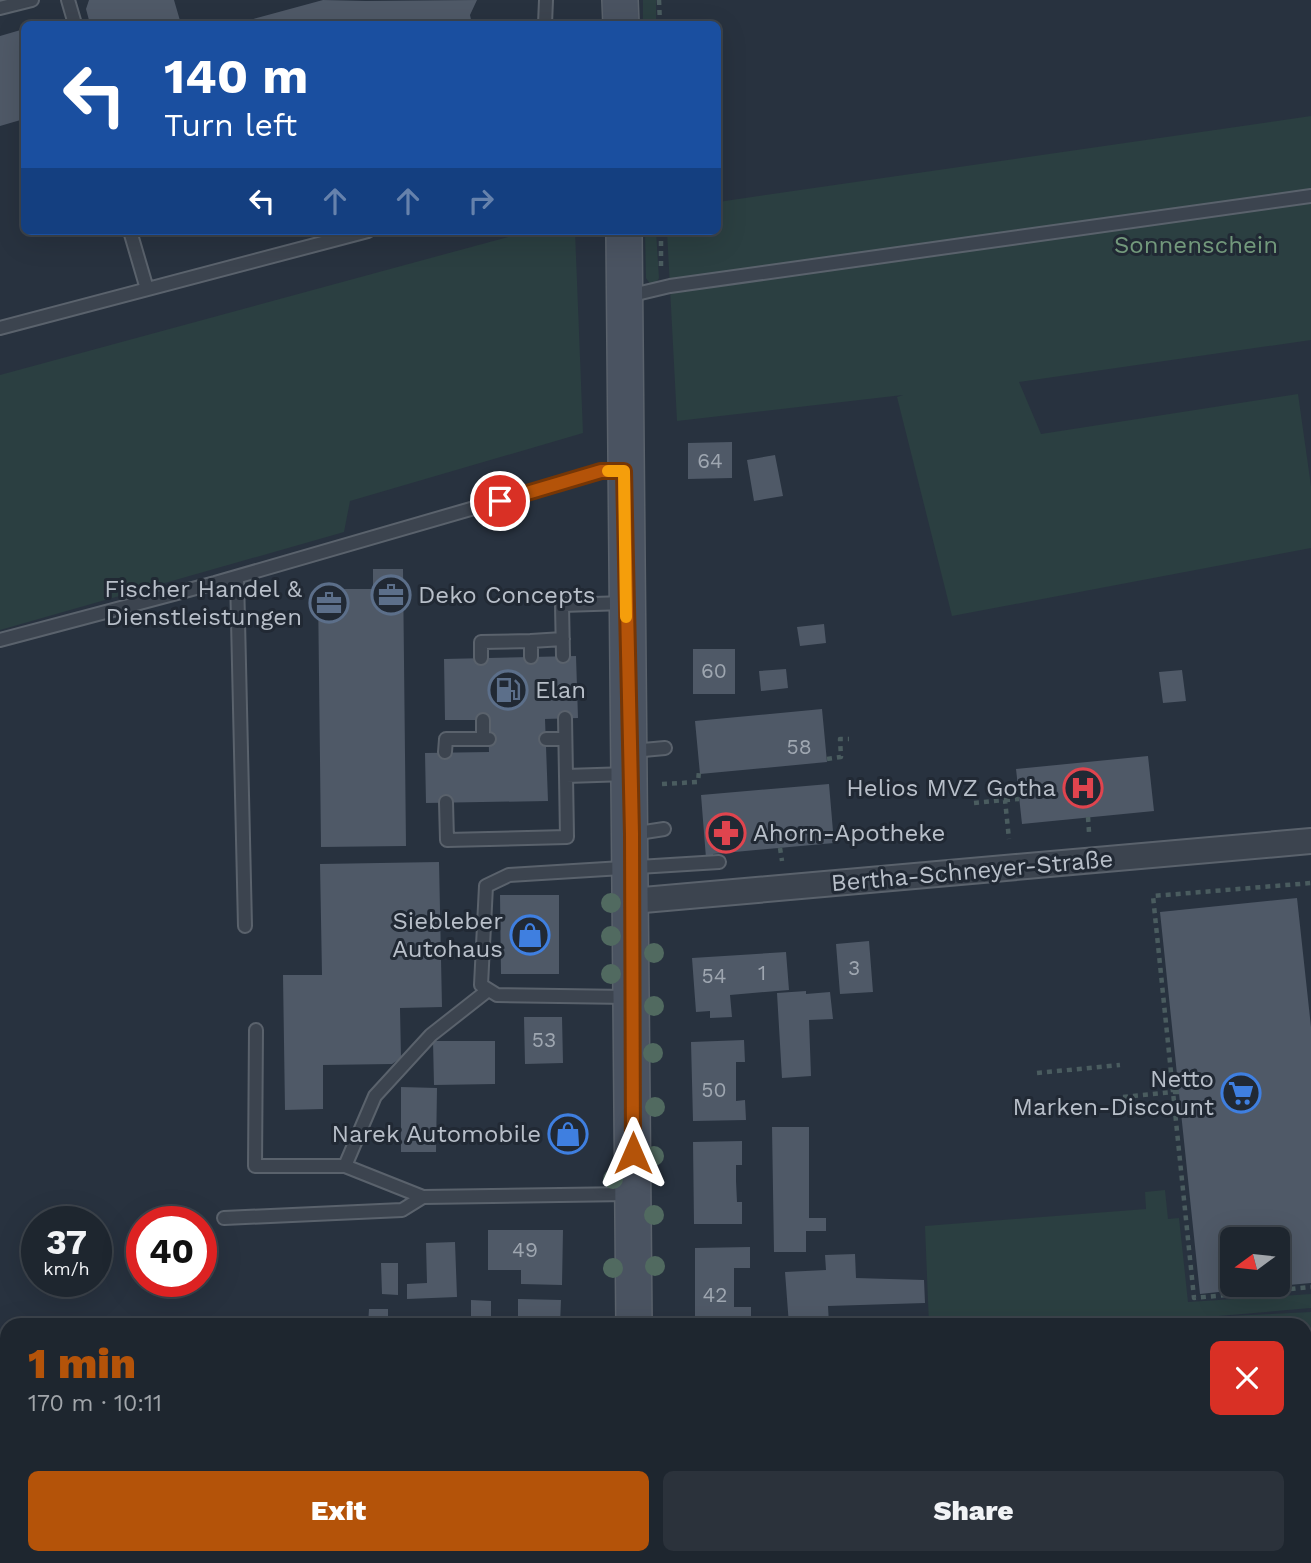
<!DOCTYPE html>
<meta charset="utf-8">
<style>
:root{--surface:#1e262f;--page:#2b323b;--text:#f1f3f6;--muted:#a1a5aa;--line:#3c434b;--accent:#b45309}
body{margin:0;font-family:"Work Sans",sans-serif;background:var(--page);color:var(--text);height:100vh;display:flex;flex-direction:column;font-size:26px;white-space:nowrap}
*{box-sizing:border-box;margin:0}
p{font-size:23px;color:var(--muted)}
.icon{flex:none;width:38px;height:38px;fill:none;stroke:currentColor;stroke-width:2;stroke-linecap:round;stroke-linejoin:round}
.map{position:relative;flex:1;overflow:hidden}
.sheet{position:absolute;left:0px;top:1318px;width:1312px;height:247px;display:flex;flex-direction:column;background:var(--surface);border-radius:21px 21px 0 0;box-shadow:0 7px 28px #0002,0 0 0 2px var(--line)}
.sheet>*{flex:none}
.guide{position:absolute;left:21px;top:21px;width:700px;height:214px;border-radius:10px;box-shadow:0 7px 28px #0002,0 0 0 2px var(--line);background:#1a4fa0;color:#fff;overflow:hidden}
.needle{width:46px;rotate:255deg}
.controls{position:absolute;left:1220px;top:1227px;display:grid;gap:14px}
.controls a{display:grid;place-items:center;width:70px;height:70px;border-radius:10px;background:var(--surface);box-shadow:0 7px 28px #0002,0 0 0 2px var(--line);font-size:35px}
.speed{position:absolute;left:21px;top:1206px;display:flex;gap:14px;font-size:35px;font-weight:700;text-align:center}
.speed>*{display:grid;place-content:center;width:91px;height:91px;border-radius:50%;background:var(--surface);box-shadow:0 7px 28px #0002,0 0 0 2px var(--line);line-height:1}
.speed small{font-size:18px;font-weight:400}
.speed .limit{border:10px solid #d22;background:#fff;color:#111}
.pin{position:absolute;display:grid;place-items:center;width:60px;height:60px;color:#fff;margin:-30px;border:4px solid #fff;border-radius:50%;box-shadow:0 2px 7px #0007}
.me{position:absolute;width:77px;margin:-38px;rotate:0deg;stroke-linejoin:round;filter:drop-shadow(0 0 5px #0008)}
.turn{display:flex;align-items:center;gap:24px;height:147px;padding:0 28px;font-size:32px}
.turn .icon{width:91px;height:91px;stroke-width:2.5}
.turn b{display:block;font-size:49px;line-height:60px}
.lanes{display:flex;align-items:center;height:66px;padding:0 28px;background:#0003;justify-content:center;gap:35px;direction:ltr}
.lanes .off{opacity:.35}
.round{display:grid;place-items:center;flex:none;width:74px;height:74px;border-radius:10px;background:var(--page)}
.overview{display:flex;align-items:center;justify-content:space-between;height:119px;padding:0 28px}
h1{font-size:42px;font-weight:800;line-height:52px;color:var(--accent)}
.action{display:flex;gap:14px;margin-top:auto;padding:14px 28px}
.action a{flex:1;height:80px;border-radius:10px;background:var(--accent);color:#fff;font-size:28px;font-weight:800;line-height:80px;text-align:center}
.action a+a{background:var(--page);color:var(--text)}
.map>svg:first-child{display:block}
.green{fill:#2b3f41}
.building{fill:#4f5967}
.lines{fill:none;stroke-linecap:round;stroke-linejoin:round}
.lane-casing{stroke:#5a626c;stroke-width:16}
.street-casing{stroke:#5a626c;stroke-width:28}
.secondary-casing{stroke:#5a626c;stroke-width:38}
.path{stroke:#4a5c5f;stroke-width:4.5;stroke-dasharray:5 5;stroke-linecap:butt}
.lane{stroke:#3c444f;stroke-width:12}
.street{stroke:#3c444f;stroke-width:24}
.secondary{stroke:#4a5361;stroke-width:35}
.tree{fill:#516a60}
.route-casing{stroke:#753606;stroke-width:18}
.route{stroke:#b45309;stroke-width:12}
.slow{stroke:#f59e0b;stroke-width:12}
.labels{text-anchor:middle;stroke-width:6;stroke-linejoin:round;paint-order:stroke}
.number-label{font-size:21px;fill:#9ea6b0}
.park-label{font-size:24px;fill:#72987b;stroke:#212934}
.poi-label{font-size:24px;fill:#b8bfc9;stroke:#212934;text-anchor:end}
.street-label{font-size:24px;fill:#b8bfc9;stroke:#212934}
</style>
<div class="map">
<svg width="1311" height="1563" viewBox="0 0 1311 1563">
<rect width="100%" height="100%" fill="#28323f"/>
<path class="green" d="M643 0H656V24H643Z
M1311 116V340L1019 382 1041 434 1298 394 1311 486V548L952 616 897 397 903 395 677 421 667 231H718V202Z
M530 231H575L583 433 350 501 344 532 0 630V375Z
M645 231H656L659 278 653 288 646 278Z
M1165 1190 1168 1219 1179 1218 1188 1302 1311 1294V1308L1207 1317 1311 1312V1563H948V1558H1306V1325H929L925 1226 1146 1209 1145 1192Z"/>
<path class="building" d="M89 0H174L181 24H90L86 9Z
M323 0 366 1 477 0 470 15 472 24H235Z
M24 29V119L0 126V36Z
M732 442V478L688 479V443Z
M775 455 783 496 754 501 747 460Z
M373 569H403L406 846 321 847 318 589H373Z
M824 624 826 643 800 646 797 627Z
M693 649H735V694H693Z
M576 656 578 718 545 719 548 801 426 803 425 753 489 752 488 720H445L444 659Z
M786 669 788 688 761 691 759 671Z
M1182 670 1186 701 1163 703 1159 672Z
M822 709 827 762 700 774 695 721Z
M1148 756 1154 811 1022 824 1016 769Z
M829 784 834 843 713 854V858H706L701 795Z
M439 862 442 1007 400 1008 401 1058 392 1064 323 1065V1109L285 1110 283 975H322L320 864Z
M500 895H559V974H501Z
M1297 898 1311 1027V1283L1278 1286V1239H1232V1284L1275 1286 1200 1294 1160 912Z
M869 941 873 992 840 994 836 944Z
M786 952 789 990 730 995 732 1017 710 1018V1011L696 1012 692 958Z
M806 991V994L830 992 833 1019 809 1020 811 1076 782 1078 777 993Z
M524 1017H562L563 1063 525 1064Z
M744 1040 745 1062H736V1101L745 1100 746 1120 693 1121 691 1042Z
M433 1041H495V1084L434 1085Z
M401 1087 437 1088 436 1152H401Z
M772 1127H809V1218H826V1231H806V1252H774Z
M742 1141V1165H736V1181L737 1202H742V1224H694L693 1142Z
M488 1230H563L562 1285 521 1284V1270H488Z
M455 1242 457 1297 407 1299V1284L427 1283 426 1243Z
M750 1247V1268H734V1307H751V1325H695V1248Z
M855 1254 856 1278 924 1280 925 1303 828 1306 829 1324 789 1325 785 1272 826 1270 825 1255Z
M381 1263H398V1295L382 1294Z
M518 1299 561 1300 560 1325H518Z
M471 1300 491 1301V1325H471Z
M369 1309H388V1325H368Z
M1306 1555H1310V1563H1287L1286 1558Z
M440 1558H496L495 1563H440Z
M797 1558H839V1563H797Z"/>
<g class="lines">
<g class="lane-casing">
<path id="lane" d="M68 0 75 24
M0 8 32 0
M545 24 546 0
M130 231 147 289
M628 296 670 286 1311 196
M0 328 368 231
M237 577 245 926
M0 640 215 583 602 471H624
M563 656 562 605 625 603
M531 657V641L563 639
M481 658V642L531 641
M565 718 566 776 628 774
M483 739V720
M546 739H565
M632 751 665 748
M445 752 446 739H489
M446 802 447 840 567 837 566 776
M632 834 664 829
M628 997 497 995 481 985 486 886 509 875 719 862
M256 1030 255 1166H345L423 1197 629 1194
M345 1166 375 1096 431 1035 487 991
M224 1218 402 1210 423 1197"/>
</g>
<g class="street-casing">
<path id="street" d="M632 901 1311 841"/>
</g>
<g class="secondary-casing">
<path id="secondary" d="M620 0 621 24
M624 231 634 1325
M634 1558V1563"/>
</g>
<path class="path" d="M659 0 660 24
M661 231V266
M827 759 841 757 840 739H849
M662 784 698 782 699 771
M1005 800 1019 799
M974 803 1005 800 1009 839
M1088 817 1089 832
M780 848 782 861
M1037 1073 1120 1065
M1179 1092H1173L1194 1298 1311 1287
M1123 1097 1173 1092 1153 896 1311 883"/>
<use href="#lane" class="lane"/>
<use href="#street" class="street"/>
<use href="#secondary" class="secondary"/>
</g>
<g class="tree">
<circle cx="611" cy="903" r="10"/>
<circle cx="611" cy="936" r="10"/>
<circle cx="654" cy="953" r="10"/>
<circle cx="611" cy="974" r="10"/>
<circle cx="654" cy="1006" r="10"/>
<circle cx="653" cy="1053" r="10"/>
<circle cx="655" cy="1107" r="10"/>
<circle cx="654" cy="1156" r="10"/>
<circle cx="613" cy="1179" r="10"/>
<circle cx="654" cy="1215" r="10"/>
<circle cx="655" cy="1266" r="10"/>
<circle cx="613" cy="1268" r="10"/>
</g>
<g class="lines">
<g class="route-casing">
<path id="route" d="M500 501 601 471H624L632 834 633 1153"/>
</g>
<use href="#route" class="route"/>
<path class="slow" d="M608 471H624L626 617"/>
</g>
<defs>
<g id="office-ring" transform="scale(2.0125)"><circle r="9.5" fill="#212934" stroke="#5c6f8a" stroke-width="1.5"/><path d="M-6-3h4V-5.5h4V-3h4V5H-6ZM-1-4.5V-3h2v-1.5ZM-6 0V1H6V0Z" fill="#5c6f8a"/></g>
<g id="fuel-ring" transform="scale(2.0125)"><circle r="9.5" fill="#212934" stroke="#5c6f8a" stroke-width="1.5"/><path d="M-5.5-6h7V0h2V4h1.3V-2.5L3-4.5l.8-.8L6-3V5H2.5V1h-1V6h-7ZM-4.2-4.7v3.2H.2V-4.7Z" fill="#5c6f8a"/></g>
<g id="hospital-ring" transform="scale(2.0125)"><circle r="9.5" fill="#212934" stroke="#e0444e" stroke-width="1.5"/><path d="M-5-5h3v3.5h4V-5h3V5h-3V1.5h-4V5h-3Z" fill="#e0444e"/></g>
<g id="pharmacy-ring" transform="scale(2.0125)"><circle r="9.5" fill="#212934" stroke="#e0444e" stroke-width="1.5"/><path d="M-2-6h4v4h4v4h-4v4h-4v-4h-4v-4h4Z" fill="#e0444e"/></g>
<g id="shop-ring" transform="scale(2.0125)"><circle r="9.5" fill="#212934" stroke="#3f7fe0" stroke-width="1.5"/><path d="M-5-2.5h2.3a2.7 3.5 0 0 1 5.4 0H5L5.5 6h-11ZM-1.5-2.5h3a1.5 2.3 0 0 0-3 0Z" fill="#3f7fe0"/></g>
<g id="supermarket-ring" transform="scale(2.0125)"><circle r="9.5" fill="#212934" stroke="#3f7fe0" stroke-width="1.5"/><path d="M-6-5.5h2.5l.6 2H6L4.5 2H-2.5L-4.4-4H-6ZM-1.5 3.2a1.3 1.3 0 1 0 .1 0ZM3 3.2a1.3 1.3 0 1 0 .1 0Z" fill="#3f7fe0"/></g>
</defs>
<g fill-rule="evenodd">
<use href="#office-ring" x="391" y="595"/>
<use href="#office-ring" x="329" y="603"/>
<use href="#fuel-ring" x="508" y="690"/>
<use href="#hospital-ring" x="1083" y="788"/>
<use href="#pharmacy-ring" x="726" y="833"/>
<use href="#shop-ring" x="530" y="935"/>
<use href="#supermarket-ring" x="1241" y="1093"/>
<use href="#shop-ring" x="568" y="1134"/>
</g>
<g class="labels">
<g class="number-label">
<text x="710" y="468">64</text>
<text x="714" y="678">60</text>
<text x="799" y="754">58</text>
<text x="854" y="975">3</text>
<text x="762" y="980">1</text>
<text x="714" y="983">54</text>
<text x="544" y="1047">53</text>
<text x="714" y="1097">50</text>
<text x="525" y="1257">49</text>
<text x="715" y="1302">42</text>
</g>
<g class="park-label">
<text x="1196" y="253">Sonnenschein</text>
</g>
<g class="poi-label">
<text x="302" y="597">Fischer Handel &amp;<tspan x="302" dy="28">Dienstleistungen</tspan></text>
<text x="418" y="603" text-anchor="start">Deko Concepts</text>
<text x="535" y="698" text-anchor="start">Elan</text>
<text x="1056" y="796">Helios MVZ Gotha</text>
<text x="753" y="841" text-anchor="start">Ahorn-Apotheke</text>
<text x="503" y="929">Siebleber<tspan x="503" dy="28">Autohaus</tspan></text>
<text x="1214" y="1087">Netto<tspan x="1214" dy="28">Marken-Discount</tspan></text>
<text x="541" y="1142">Narek Automobile</text>
</g>
<g class="street-label">
<text transform="translate(972 871) rotate(-5)" y="8">Bertha-Schneyer-Straße</text>
</g>
</g>
</svg>
<div class="controls">
<a><svg class="needle" viewBox="-14 -14 28 28"><path d="M0-13l5 13h-10z" fill="#e53935"/><path d="M0 13l5-13h-10z" fill="#a1a5aa"/></svg></a>
</div>
<div class="speed"><div>37<small>km/h</small></div><div class="limit">40</div></div>
<div class="pin" style="left:500px;top:501px;background:#d93025"><svg class="icon" aria-label="arrive" viewBox="0 0 24 24"><path d="M6 21V4h12l-3 4 3 4H6"/></svg></div>
<svg class="me" style="left:633px;top:1153px" viewBox="-20 -20 40 40"><path d="M0-17L14 15 0 8-14 15z" fill="#b45309" stroke="#fff" stroke-width="4"/></svg>
<div class="guide">
<div class="turn"><svg class="icon" aria-label="left" viewBox="0 0 24 24"><path d="M17 20v-9H6M10 6l-5 5 5 5"/></svg><div><b>140 m</b>Turn left</div></div>
<div class="lanes"><svg class="icon" aria-label="left" viewBox="0 0 24 24"><path d="M17 20v-9H6M10 6l-5 5 5 5"/></svg><svg class="icon off" aria-label="ahead" viewBox="0 0 24 24"><path d="M12 20V5M6 11l6-6 6 6"/></svg><svg class="icon off" aria-label="ahead" viewBox="0 0 24 24"><path d="M12 20V5M6 11l6-6 6 6"/></svg><svg class="icon off" aria-label="right" viewBox="0 0 24 24"><path d="M7 20v-9h11M14 6l5 5-5 5"/></svg></div>
</div>
<section class="sheet">
<div class="overview"><div><h1>1 min</h1><p>170 m · 10:11</p></div><a class="round" style="background:#d93025;color:#fff"><svg class="icon" aria-label="close" viewBox="0 0 24 24"><path d="M6 6l12 12M18 6L6 18"/></svg></a></div>
<div class="action"><a>Exit</a><a>Share</a></div>
</section>
</div>
